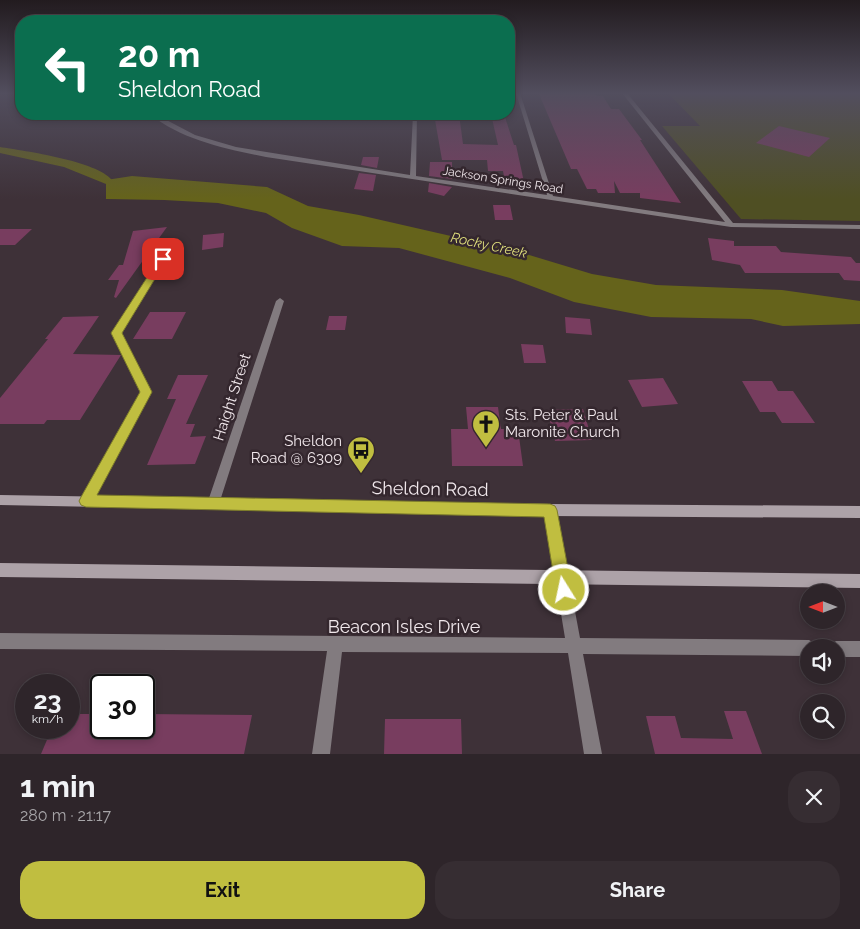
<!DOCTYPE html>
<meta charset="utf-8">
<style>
:root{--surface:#2e252a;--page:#362d32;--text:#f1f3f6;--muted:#a7a5a8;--line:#494247;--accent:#c0be40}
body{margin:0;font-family:Raleway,sans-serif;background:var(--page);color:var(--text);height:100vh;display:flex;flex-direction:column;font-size:19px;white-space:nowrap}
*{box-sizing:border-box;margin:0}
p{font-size:16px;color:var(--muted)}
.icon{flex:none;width:28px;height:28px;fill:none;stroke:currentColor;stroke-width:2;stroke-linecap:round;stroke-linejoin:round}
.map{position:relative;height:754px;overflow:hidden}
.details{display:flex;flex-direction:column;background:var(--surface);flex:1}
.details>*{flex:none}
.guide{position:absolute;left:15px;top:15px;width:500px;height:105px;border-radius:20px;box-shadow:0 2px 8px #0003,0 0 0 1px var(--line);background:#0b6e4f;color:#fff;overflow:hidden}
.needle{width:32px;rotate:270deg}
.fabs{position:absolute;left:800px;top:584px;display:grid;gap:10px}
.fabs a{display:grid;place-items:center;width:45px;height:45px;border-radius:50%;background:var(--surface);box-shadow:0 2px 8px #0003,0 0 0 1px var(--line);font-size:25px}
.speed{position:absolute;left:15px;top:674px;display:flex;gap:10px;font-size:25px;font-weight:700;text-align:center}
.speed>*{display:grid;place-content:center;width:65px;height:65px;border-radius:50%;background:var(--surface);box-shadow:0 2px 8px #0003,0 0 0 1px var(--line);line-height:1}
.speed small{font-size:12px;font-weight:400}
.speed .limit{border:2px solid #111;border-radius:8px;background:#fff;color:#111}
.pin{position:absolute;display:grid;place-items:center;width:42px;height:42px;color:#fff;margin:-21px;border-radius:10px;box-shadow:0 2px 8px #0006}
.me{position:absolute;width:55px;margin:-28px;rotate:350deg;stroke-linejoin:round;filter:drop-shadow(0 0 4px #0008)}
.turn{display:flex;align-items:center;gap:18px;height:105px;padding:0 20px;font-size:22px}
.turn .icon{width:65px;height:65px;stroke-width:2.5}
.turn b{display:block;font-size:35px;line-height:42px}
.round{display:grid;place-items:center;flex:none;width:52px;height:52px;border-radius:20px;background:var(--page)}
.summary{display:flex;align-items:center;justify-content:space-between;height:85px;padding:0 20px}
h1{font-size:30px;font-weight:700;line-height:38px}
.action{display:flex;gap:10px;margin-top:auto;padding:10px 20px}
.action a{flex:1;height:58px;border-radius:20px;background:var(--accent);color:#111;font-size:20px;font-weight:700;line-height:58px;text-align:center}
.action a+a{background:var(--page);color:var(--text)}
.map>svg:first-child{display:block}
.green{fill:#4f4f23}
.water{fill:#65631b}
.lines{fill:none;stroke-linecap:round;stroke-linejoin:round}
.canal{fill:#65631b;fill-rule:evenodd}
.building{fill:#783d5f}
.minor{fill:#827b7f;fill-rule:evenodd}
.secondary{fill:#ada2a8;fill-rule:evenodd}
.route{fill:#c0be40;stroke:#7d7c2a}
.labels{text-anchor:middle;stroke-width:5;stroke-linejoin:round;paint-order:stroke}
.far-street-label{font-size:12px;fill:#f0e7eb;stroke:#34272e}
.far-water-label{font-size:14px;font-style:italic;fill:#dfde7c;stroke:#34272e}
.street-label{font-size:15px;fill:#f0e7eb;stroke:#34272e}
.poi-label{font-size:15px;fill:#f0e7eb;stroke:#34272e;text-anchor:start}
.near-street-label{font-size:18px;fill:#f0e7eb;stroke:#34272e}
</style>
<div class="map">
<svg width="860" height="754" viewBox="0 0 860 754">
<rect width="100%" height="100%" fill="#3e3138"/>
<path class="green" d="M668 93H860V221L741 219 662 126H700Z"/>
<path class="water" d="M132 176 267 187 308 206 359 215 516 251 592 274 656 285 782 290 860 301V324L783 326 751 319 651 317 574 302 510 278 399 248 342 246 292 228 266 213 218 203 164 200 106 199V180Z"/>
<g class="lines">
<path class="canal" d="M0 147C25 151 97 161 112 180L106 184 64 167 0 153Z"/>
</g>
<path class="building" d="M539 94H595L597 96H603L611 109H619L642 140H640L681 203 640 198V193H620L614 181 615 193H598L596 189H587L577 169H571Z
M434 114H459L463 144 498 145 491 114H504L514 145H516L524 182H505L503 171H488L487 160H442Z
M779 126 830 138 809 157 756 143Z
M363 157H379L377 168 361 165Z
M430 162H452V179L429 176Z
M359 173 376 175 373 191 354 189Z
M429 183 452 187 444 196 428 192Z
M493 205H510L513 220H495Z
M167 227 116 298 114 297 119 280H108L119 265H123L133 231Z
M0 229H32L15 245H0Z
M224 233 223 247 202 250 203 235Z
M708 238 734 241V246H776L781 252 851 257 856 263H860V281L844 280 839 273H745L740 265 712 260Z
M150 312H186L172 339H133Z
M99 316 73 354 121 355 80 420H47L44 424H0V398L48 339H45L63 317Z
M329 316H347L345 330H326Z
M565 317 590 319 592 335 566 333Z
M521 344 543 345 546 363H524Z
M178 375H208L186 424H195L190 437 206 436 195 464 147 465 176 399H167Z
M663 378 678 404 642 407 628 380Z
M742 381H772L778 391H793L815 423H782L775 412H760Z
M466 407H498L501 429H518L523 466H452L451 429H468Z
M583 409 592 440 555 441 547 410Z
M724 711H746L762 754H655L646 716H675L681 738 733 739Z
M69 714H101V728H144V714L252 715 244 754H41L52 728H69Z
M385 719H461L462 754H384Z"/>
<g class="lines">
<path class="minor" d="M516 93H520L553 196 725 222 622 93H627L733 223 860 225V229L731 227 266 157C227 149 181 140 150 114H155L195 135 236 147 410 175 413 114H417L416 176 547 195Z
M160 257H166L167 259 122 333 151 392 90 505 86 506 82 505 80 501 82 497 141 392 112 333Z
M280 298 284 301 219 504 217 508 213 509 209 508 207 504 276 301Z
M550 504 554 506 556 510 580 638 809 640 814 643 816 648H809V656L583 654 602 754H584L568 653 342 652 330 754H312L327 651 0 649V633L565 638 544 510 546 506Z
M836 641H860V657H836V648H829L831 644Z"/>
<path class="secondary" d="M0 495 550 504 860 506V518L550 516 0 505Z
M0 563 860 574V588L0 577Z"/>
</g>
<linearGradient id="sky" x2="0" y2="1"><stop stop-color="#221b1f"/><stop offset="0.47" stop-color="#524e5e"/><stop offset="1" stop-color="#524e5e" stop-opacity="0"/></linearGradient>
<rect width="860" height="199" fill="url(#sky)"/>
<path class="route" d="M163 256 167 259 122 333 152 392 97 495 550 504 555 506 557 510 572 590 569 595 564 597 558 595 556 590 544 517 86 507 81 505 79 501 81 497 140 392 111 333 159 259Z"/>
<defs>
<g id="church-pin" transform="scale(1.4375)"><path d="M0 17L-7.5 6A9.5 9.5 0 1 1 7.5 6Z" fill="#c0be40" stroke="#34272e"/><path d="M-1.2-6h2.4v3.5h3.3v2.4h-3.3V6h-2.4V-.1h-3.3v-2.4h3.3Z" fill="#111"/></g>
<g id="bus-pin" transform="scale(1.4375)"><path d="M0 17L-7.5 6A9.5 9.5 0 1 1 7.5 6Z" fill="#c0be40" stroke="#34272e"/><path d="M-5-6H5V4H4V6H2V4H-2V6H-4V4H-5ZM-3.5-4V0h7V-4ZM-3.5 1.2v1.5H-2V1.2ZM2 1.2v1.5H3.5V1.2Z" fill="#111"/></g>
</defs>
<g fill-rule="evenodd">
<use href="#church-pin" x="486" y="424"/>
<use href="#bus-pin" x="361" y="450"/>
</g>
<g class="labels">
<g class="far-street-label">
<text transform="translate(503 180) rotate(9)" y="4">Jackson Springs Road</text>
</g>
<g class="far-water-label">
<text transform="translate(489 245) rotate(12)" y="5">Rocky Creek</text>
</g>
<g class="street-label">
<text transform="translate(232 397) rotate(-72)" y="5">Haight Street</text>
</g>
<g class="poi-label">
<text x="505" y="420">Sts. Peter &amp; Paul<tspan x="505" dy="17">Maronite Church</tspan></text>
<text x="342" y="446" text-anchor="end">Sheldon<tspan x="342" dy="17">Road @ 6309</tspan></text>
</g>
<g class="near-street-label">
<text transform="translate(430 489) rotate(1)" y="6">Sheldon Road</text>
<text x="404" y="633">Beacon Isles Drive</text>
</g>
</g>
</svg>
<div class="fabs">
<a><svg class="needle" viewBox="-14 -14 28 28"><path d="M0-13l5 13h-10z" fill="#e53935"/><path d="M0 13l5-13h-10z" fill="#a7a5a8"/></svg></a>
<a><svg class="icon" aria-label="sound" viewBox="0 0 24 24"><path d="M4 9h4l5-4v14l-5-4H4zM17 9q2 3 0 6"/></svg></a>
<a><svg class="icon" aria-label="search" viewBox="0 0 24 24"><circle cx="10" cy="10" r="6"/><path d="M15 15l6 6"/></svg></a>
</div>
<div class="speed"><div>23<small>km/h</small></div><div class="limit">30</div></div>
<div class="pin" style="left:163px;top:259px;background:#d93025"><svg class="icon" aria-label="arrive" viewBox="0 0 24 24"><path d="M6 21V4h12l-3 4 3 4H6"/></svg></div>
<svg class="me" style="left:564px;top:590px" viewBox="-20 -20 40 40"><circle r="17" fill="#c0be40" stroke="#fff" stroke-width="3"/><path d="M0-11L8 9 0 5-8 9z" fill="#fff"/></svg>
<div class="guide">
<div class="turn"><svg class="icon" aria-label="left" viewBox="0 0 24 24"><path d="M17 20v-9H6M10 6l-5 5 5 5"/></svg><div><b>20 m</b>Sheldon Road</div></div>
</div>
</div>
<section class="details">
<div class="summary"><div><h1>1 min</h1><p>280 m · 21:17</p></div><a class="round"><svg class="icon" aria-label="close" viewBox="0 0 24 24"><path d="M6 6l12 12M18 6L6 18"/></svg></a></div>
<div class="action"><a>Exit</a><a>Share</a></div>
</section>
